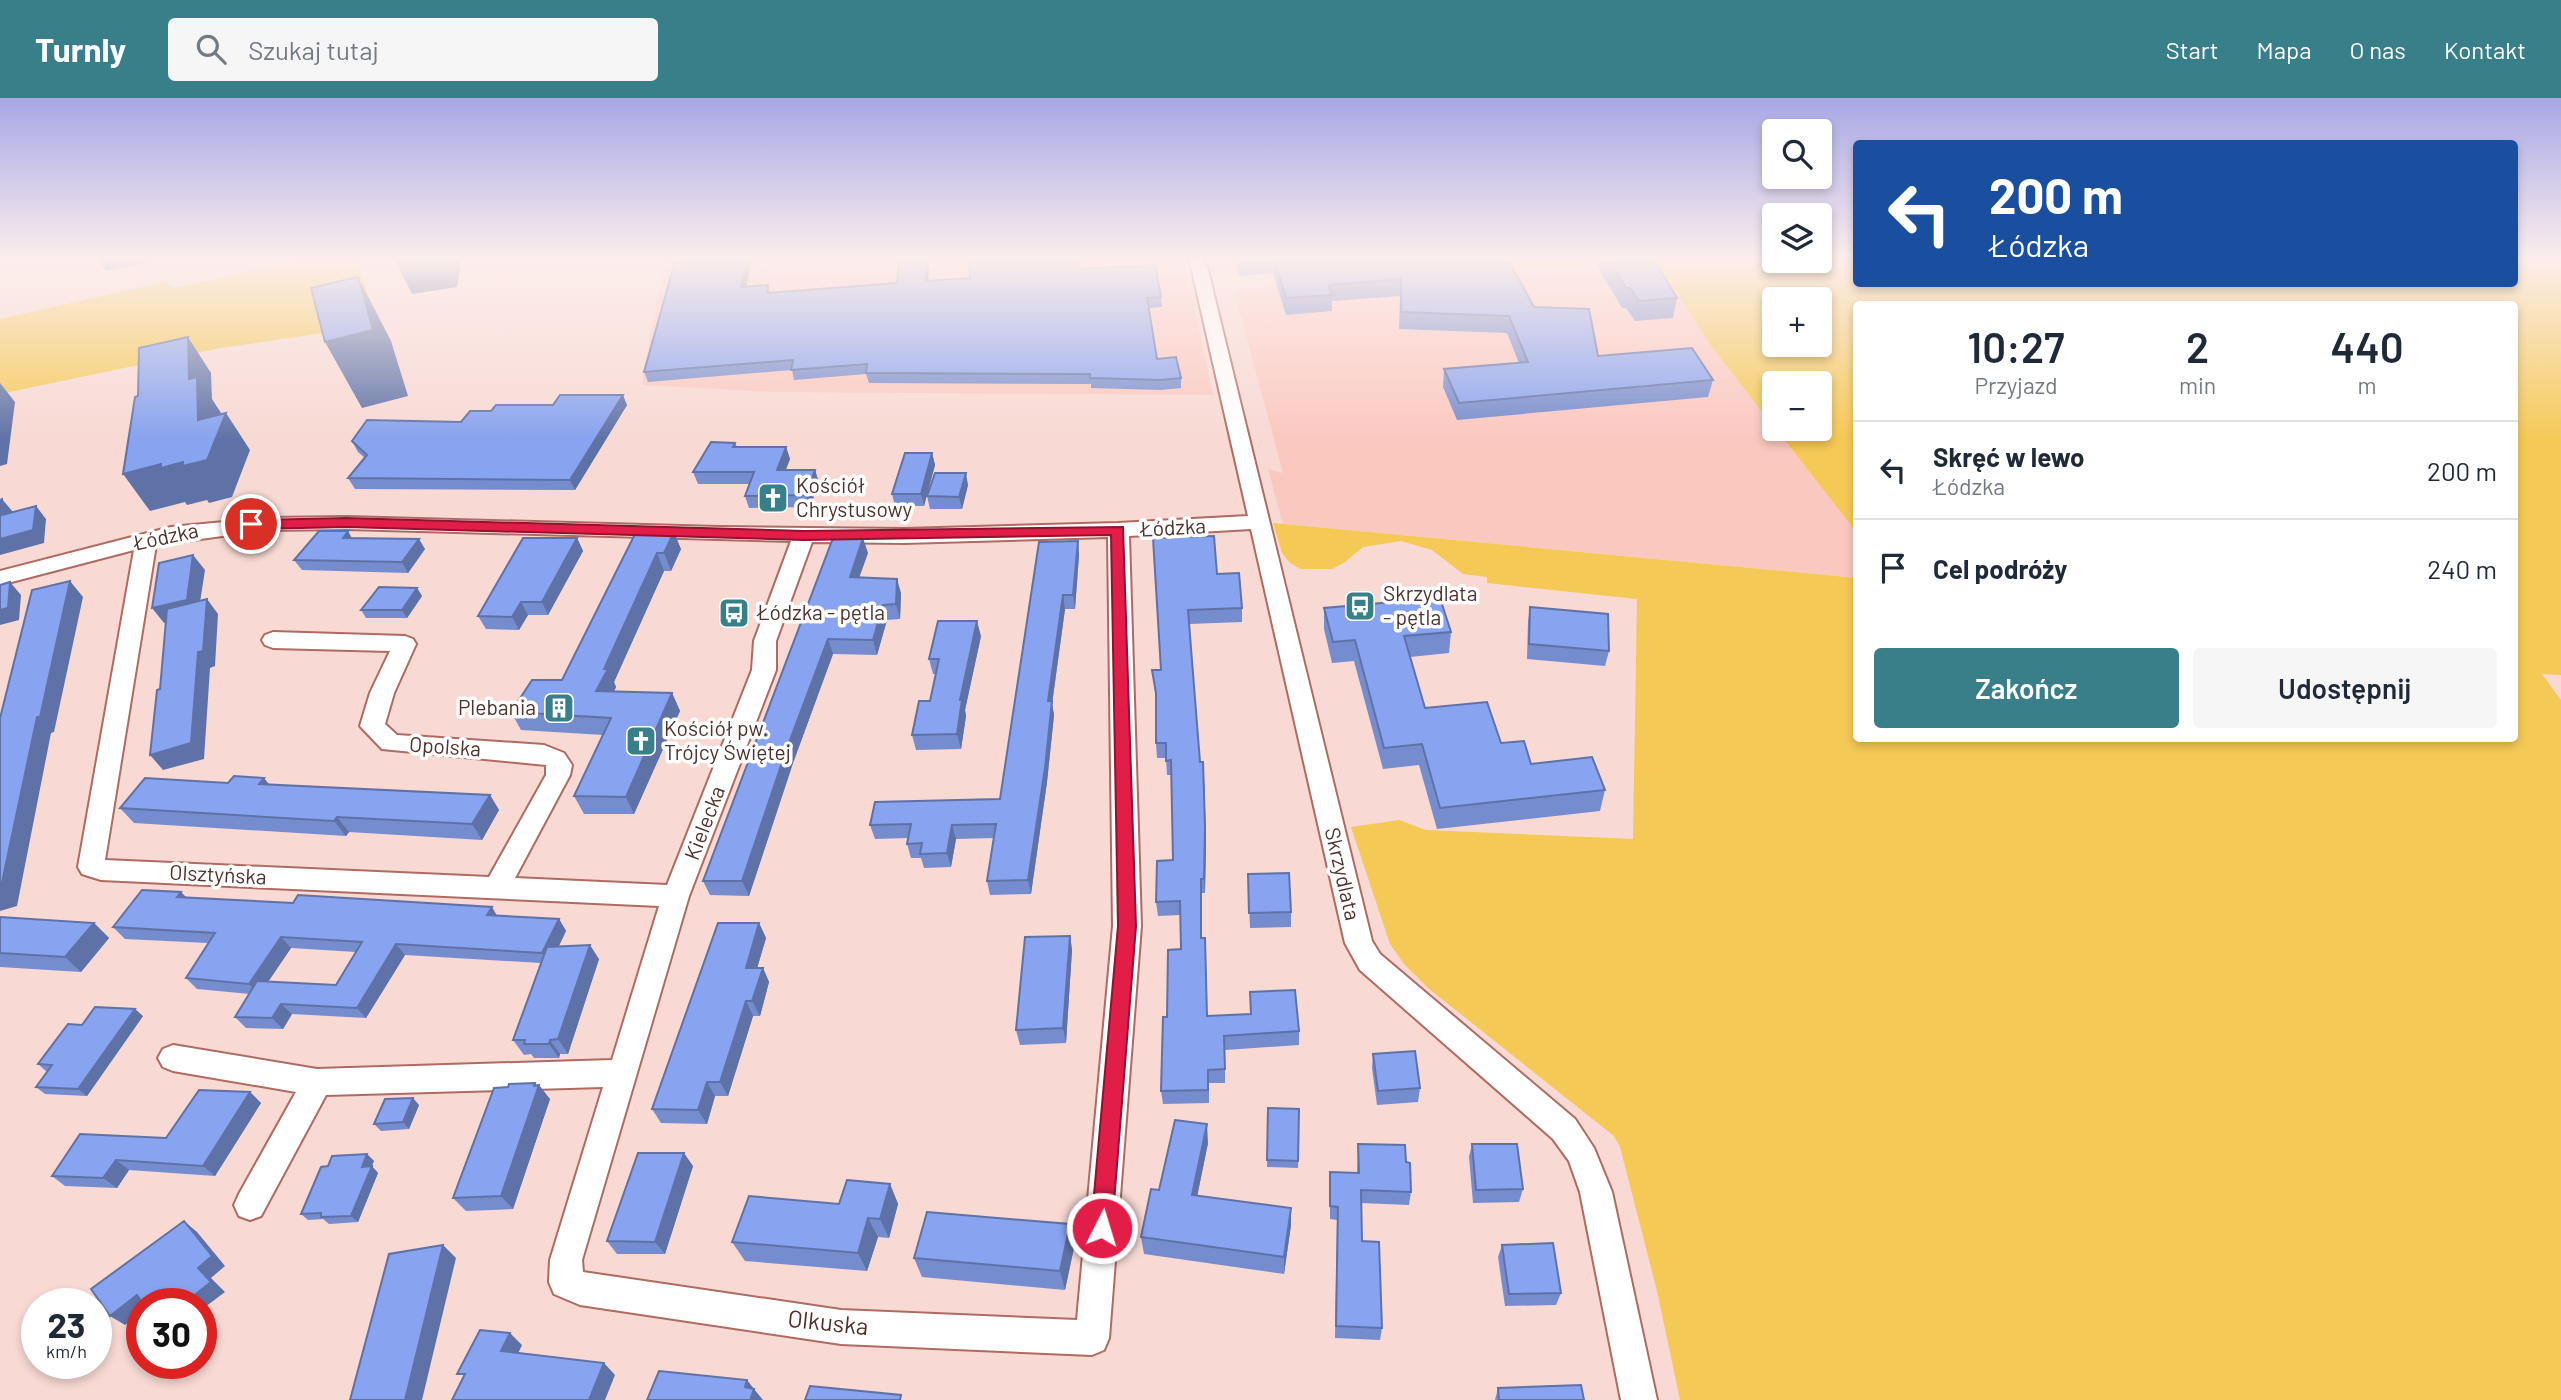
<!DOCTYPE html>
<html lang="pl">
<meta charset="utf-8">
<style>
:root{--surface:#fff;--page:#f6f6f7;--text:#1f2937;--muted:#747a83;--line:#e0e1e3;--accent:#387f89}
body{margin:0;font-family:Barlow,sans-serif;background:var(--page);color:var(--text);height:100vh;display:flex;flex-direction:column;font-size:26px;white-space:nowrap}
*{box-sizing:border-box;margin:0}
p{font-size:23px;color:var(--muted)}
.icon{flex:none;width:38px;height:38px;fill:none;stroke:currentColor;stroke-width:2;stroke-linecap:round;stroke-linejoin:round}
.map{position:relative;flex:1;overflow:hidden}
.drawer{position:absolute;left:1853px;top:203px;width:665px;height:441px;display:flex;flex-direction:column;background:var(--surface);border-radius:7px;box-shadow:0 4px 10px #0003}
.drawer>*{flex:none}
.top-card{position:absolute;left:1853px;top:42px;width:665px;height:147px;border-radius:7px;box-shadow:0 4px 10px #0003;background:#1a4fa0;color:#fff;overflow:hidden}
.tools{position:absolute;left:1762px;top:21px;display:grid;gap:14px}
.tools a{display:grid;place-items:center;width:70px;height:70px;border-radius:7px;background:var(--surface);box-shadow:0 4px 10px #0003;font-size:35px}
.speed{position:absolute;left:21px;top:1190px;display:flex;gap:14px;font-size:35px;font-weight:700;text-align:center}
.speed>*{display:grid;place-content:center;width:91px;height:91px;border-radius:50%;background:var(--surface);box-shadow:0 4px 10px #0003;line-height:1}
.speed small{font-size:18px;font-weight:400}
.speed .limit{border:10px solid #d22;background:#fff;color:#111}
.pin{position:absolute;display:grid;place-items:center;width:60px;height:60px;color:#fff;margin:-30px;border:4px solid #fff;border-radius:50%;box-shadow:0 2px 7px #0007}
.me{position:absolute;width:77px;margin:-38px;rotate:5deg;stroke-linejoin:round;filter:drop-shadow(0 0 5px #0008)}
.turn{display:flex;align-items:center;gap:24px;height:147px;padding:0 21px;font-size:32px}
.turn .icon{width:91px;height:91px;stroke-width:2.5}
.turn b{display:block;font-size:49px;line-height:60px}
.eta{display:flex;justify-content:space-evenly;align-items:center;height:119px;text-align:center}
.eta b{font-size:42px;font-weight:600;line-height:49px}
.cta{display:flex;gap:14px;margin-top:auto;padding:14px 21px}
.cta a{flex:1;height:80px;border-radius:7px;background:var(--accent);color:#fff;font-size:28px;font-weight:600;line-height:80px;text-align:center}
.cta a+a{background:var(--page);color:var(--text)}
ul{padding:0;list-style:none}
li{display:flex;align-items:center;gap:21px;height:98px;padding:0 21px;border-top:2px solid var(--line)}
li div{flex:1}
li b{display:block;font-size:26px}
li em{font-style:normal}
header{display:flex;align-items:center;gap:42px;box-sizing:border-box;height:98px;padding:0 35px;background:var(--accent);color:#fff}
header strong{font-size:33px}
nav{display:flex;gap:38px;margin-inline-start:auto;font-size:24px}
.search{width:490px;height:63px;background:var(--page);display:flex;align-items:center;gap:18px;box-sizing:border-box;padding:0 24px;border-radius:7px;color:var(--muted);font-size:26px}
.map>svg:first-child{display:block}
.built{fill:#fbc8c0}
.green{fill:#f5c956;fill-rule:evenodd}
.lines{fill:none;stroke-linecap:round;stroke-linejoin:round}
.street-casing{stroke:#af6b62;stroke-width:4}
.street{fill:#fff;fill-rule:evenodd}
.wall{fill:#758cce;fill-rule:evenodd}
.shaded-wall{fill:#5f72a7}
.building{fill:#88a3ef;stroke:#5f72a7;stroke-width:2}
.route{fill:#e11d48;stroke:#92132f;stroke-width:2}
.labels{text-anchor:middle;stroke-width:7;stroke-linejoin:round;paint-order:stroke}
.poi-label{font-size:21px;fill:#4f312d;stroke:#fff;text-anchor:start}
.street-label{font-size:21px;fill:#4f312d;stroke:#fff}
.near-street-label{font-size:24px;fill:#4f312d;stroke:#fff}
</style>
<header>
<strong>Turnly</strong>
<div class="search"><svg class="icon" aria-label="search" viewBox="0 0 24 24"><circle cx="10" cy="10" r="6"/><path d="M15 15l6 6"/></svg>Szukaj tutaj</div>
<nav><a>Start</a><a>Mapa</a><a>O nas</a><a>Kontakt</a></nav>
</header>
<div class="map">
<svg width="2561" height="1302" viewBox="0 0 2561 1302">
<rect width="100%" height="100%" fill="#f8d9d4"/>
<path class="built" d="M664 160H1184L1213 297 775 294 642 287Z
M1634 160H1654L1711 248 1857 435V480L1283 426 1268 371 1283 375 1234 192Z"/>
<path class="green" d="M312 160H357L377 227 215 251 0 296V221L164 184 174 190Z
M1436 160H1634L1443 177Z
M1654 160H1774V163L1857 160V186H2515V160H2561V577L2542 576 2561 602V1302H1680L1657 1193 1620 1049 1614 1038 1428 890 1404 866 1390 846 1351 729 1399 722 1426 732 1633 741 1637 501 1487 485V479L1463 476 1432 452 1401 443 1363 449 1345 464 1332 471H1301L1290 465 1282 455 1273 425 1857 480V640H2515V206H1857V435L1776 331H1820V285H1774V329L1711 248ZM1820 201V247H1774V201Z"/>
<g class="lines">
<g class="street-casing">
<path id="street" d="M1189 160H1205L1372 843 1380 856 1575 1021 1594 1050 1612 1094 1657 1302H1621L1580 1094 1569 1063 1553 1041 1360 872 1345 845 1251 431 1129 438 1141 828 1109 1240 1104 1252 1092 1257 841 1246 580 1207 554 1196 549 1184 550 1162 603 989 326 997 261 1118 250 1122 239 1118 234 1107 239 1096 296 994 173 973 163 969 158 960 163 951 173 947 317 971 612 962 659 808 101 782 82 776 78 769 134 452 0 487V473L171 429 267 420 347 419 719 429 904 431 1118 425 1248 418ZM347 431 791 443 754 543 752 572 667 787 515 780 570 677 572 667 564 655 544 647 397 637 385 626 394 595 416 546 413 541 405 538 273 534 265 537 262 542 265 547 273 550 390 553 370 595 360 628 382 651 546 667V677L489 779 105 762 156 447 267 432ZM1108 439 1113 828 1077 1222 841 1212 583 1174 582 1162 689 798 776 572V543L812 444 904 445Z"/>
</g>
<use href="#street" class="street"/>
</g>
<path class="wall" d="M676 160H752L746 189 768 187 770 195 1078 171 1161 199 1162 209 1149 210 1157 261 1181 280V290L1161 292 1091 290V286L869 285 866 276 794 282 792 272 648 284 644 274Z
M1235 160H1507L1534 209 1598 258 1713 282 1708 299 1457 322 1443 289 1444 271 1519 265 1507 235 1399 231 1400 198 1332 203V213L1286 217 1273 175 1239 178Z
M1597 160H1653L1677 200 1673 220 1635 223 1626 210H1622L1596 166Z
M627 307 575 392 355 391 348 380 365 360 358 354 352 343 461 324 491 313Z
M735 345 737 349H786L790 361 785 372H815L819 385 810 409 749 410 745 398 749 386H698L693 374Z
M932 355 935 367 924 408H895L892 396Z
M968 387 962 411H930L927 398Z
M636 434 681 451 671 473H664L614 584 616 589 614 594 672 595 680 613 634 716H584L574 698 603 637 521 632 511 614 562 582Z
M352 440 425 451 408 475 302 472 294 462Z
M577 440 583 453 548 517H528L519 532 486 531 478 518Z
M1153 440 1217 476 1242 510V524L1189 526 1200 664 1204 678 1206 744 1205 795H1202V840H1205L1207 918 1251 916 1250 894 1299 933V947L1225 952V985H1209V1005L1163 1006 1161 993 1167 919 1181 851 1180 817 1158 818 1156 804 1173 762 1172 677H1167L1166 660H1157L1156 645V600L1152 572H1161Z
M1078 443 1079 457 1075 511H1065L1052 606 1054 617 1047 684 1031 796 990 797 987 783 994 740 956 741 951 769 924 770 921 760H911L907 746 908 740 875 741 870 727 1000 701Z
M868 455 859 479 901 495 900 521 887 522 877 557 833 556 793 665 749 798 710 797 703 783Z
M417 490 422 498 407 520H366L361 512Z
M1530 509 1609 553 1605 568 1527 561 1528 524Z
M1324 510 1451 534 1449 555 1410 559 1425 610 1501 645 1531 666 1605 692 1600 713 1437 731 1419 667 1383 671 1354 563 1332 565 1324 531Z
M981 538 965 612 966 618 961 651 916 652 912 637 930 603 936 576H933L929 561Z
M228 685 490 697 499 712 482 742 349 734 346 738 134 725 120 710Z
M1248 776 1291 814V829L1250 830Z
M186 800 559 821 566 833 559 848 599 861 568 956H560L559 960H534L531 956 524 957 513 942 541 865 405 857 366 920 292 916 283 931 246 930 235 919 250 896 197 891 186 880 208 845 125 841 113 829ZM291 850 356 854 336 887 268 884Z
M0 819 94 825 109 840 81 874 0 869Z
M759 825 766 840 757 870H763L769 884 760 918H753L728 998H715L707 1026 661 1025 652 1011Z
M1070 838 1072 852 1066 945 1020 947 1016 932Z
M143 918 87 998 45 996 36 989 47 974 38 966 82 927Z
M1373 956 1420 990 1418 1004 1377 1007 1372 970Z
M538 988 550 1001 513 1111 466 1113 453 1100Z
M250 994 261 1005 215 1078 129 1072 117 1090 65 1088 52 1078 166 1040Z
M419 1007 409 1031 381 1033 374 1026Z
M1268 1010 1299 1011 1298 1070 1267 1069Z
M1208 1045 1197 1098 1291 1127 1284 1176 1144 1156 1141 1139Z
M1358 1046 1406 1064 1411 1094 1409 1107 1361 1105 1362 1143 1382 1230 1380 1242 1335 1240 1337 1122 1330 1121V1074L1357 1075Z
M1472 1046 1523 1091 1519 1104 1473 1105 1469 1059Z
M367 1056 374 1063 371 1068 378 1075 358 1124 329 1126 323 1121 308 1122 301 1116 328 1068Z
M693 1068 665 1156H617L607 1143Z
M890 1086 898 1106 889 1140 878 1139 867 1173 745 1163 732 1144 839 1106Z
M1075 1145 1065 1192 922 1179 914 1160Z
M1502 1147 1561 1195 1556 1207 1505 1208 1498 1159Z
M1498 1290 1584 1302H1495Z"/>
<path class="shaded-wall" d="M98 160H150L149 164 106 173Z
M394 160H462L457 189 412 196Z
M747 160H752L744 199 741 189Z
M927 160H929L928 193 926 183Z
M358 179 391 243 408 298 362 310 325 244Z
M188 239 211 275 212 301 221 315V328L226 315 250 352 232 399 209 405 207 402 187 407 185 404 150 413 123 376 198 322 189 281Z
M0 285 15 304 7 366 0 368Z
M623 297 627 307 575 392 570 382Z
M786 349 790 361 781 385 777 372Z
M932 355 935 367 924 408 921 396Z
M815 372 819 385 810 409 806 397Z
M966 375 968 387 962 411 959 399Z
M2 401 13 414 2 417Z
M36 408 46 421 44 445 0 457V441Z
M348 433 354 444 343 440Z
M674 434 681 451 671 473 664 455Z
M577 440 583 453 548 517 542 504Z
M863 440 868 455 854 494 850 479Z
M419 441 425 451 408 475 402 464Z
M1078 443 1079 457 1075 511 1073 497Z
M657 455 664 473 614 584 616 589 604 611 596 593 604 571Z
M193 457 205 472 198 517 164 525 152 510Z
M897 481 901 495 900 521 896 506Z
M70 483 83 499 54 634 51 635 17 808 0 813V794L37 619Z
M10 484 21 497 19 522 0 527V512Z
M417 490 422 498 407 520 402 512Z
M1063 497 1065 511 1052 606 1054 617 1047 684 1031 796 1028 782 1048 603Z
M207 501 218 516 215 568 210 570 204 661 163 672 150 657 198 554Z
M521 504 528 517 519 532 512 519Z
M883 507 887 522 877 557 873 542Z
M977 523 981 538 965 612 966 618 961 651 957 636 960 602Z
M828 541 833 556 793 665 749 798 742 783 787 650Z
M672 595 680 613 634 716 626 699Z
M1204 678 1206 744 1205 795 1204 781Z
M264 680 276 695 259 686Z
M490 697 499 712 482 742 472 726Z
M337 719 349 734 346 738 334 723Z
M952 727 956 741 951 769 947 755Z
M1201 781 1202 795V854L1201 840Z
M181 794 192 805 177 799Z
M492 809 499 821 487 817Z
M559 821 566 833 550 866 542 855Z
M94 825 109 840 81 874 65 859Z
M759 825 766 840 753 884 746 870Z
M1070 838 1072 852 1066 945 1063 930Z
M281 839 291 850 259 897 249 886Z
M396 846 405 857 366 920 357 910Z
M590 847 599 861 568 956 558 941Z
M763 870 769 884 760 918 752 903Z
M746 903 753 918 728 998 720 984Z
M281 906 292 916 283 931 272 920Z
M135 911 143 918 87 998 78 991Z
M550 942 560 956 559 960 549 946Z
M707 984 715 998 707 1026 698 1012Z
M535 985 539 989V987L550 1001 513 1111 501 1098Z
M250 994 261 1005 215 1078 203 1068Z
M413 1000 419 1007 409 1031 403 1024Z
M1207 1026 1208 1045 1194 1114 1192 1097Z
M684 1055 693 1068 665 1156 655 1144Z
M367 1056 374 1063 368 1076 362 1069Z
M116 1062 129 1072 117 1090 103 1080Z
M372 1068 378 1075 358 1124 351 1118Z
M890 1086 898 1106 889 1140 880 1121Z
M1291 1110V1127L1284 1176V1159Z
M868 1120 878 1139 867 1173 858 1155Z
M184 1123 197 1134 225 1168 211 1180 225 1194 201 1212V1206H183L198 1170Z
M1070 1126 1075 1145 1065 1192 1060 1173Z
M443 1147 456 1160 422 1302H405Z
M137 1197 150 1206H142V1214L125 1227 110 1218Z
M510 1235 522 1247 514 1264 501 1253Z
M604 1265 615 1277 605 1302H589Z
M747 1282 754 1291 763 1302H750L745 1289Z"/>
<path class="building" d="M676 160H747L741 189 768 187 767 195 897 185 899 160H927L926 183 970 180 969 160H1076L1078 171 1155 167 1161 199 1147 200 1157 261 1176 259 1181 280 1161 282 1090 280V276L866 275 867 266 791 272 793 262 644 274Z
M1274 160H1507L1534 209 1589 211 1598 258 1692 250 1713 282 1459 305 1444 271 1528 264 1509 218 1401 214V181L1329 187 1332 197 1286 200Z
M1608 160H1653L1677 200 1639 203 1630 190H1626Z
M358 179 373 232 325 244 311 190Z
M188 239 189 281 197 279 198 322 226 315 207 362 183 368V364L161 370V366L123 376 135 299 138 298 139 250Z
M560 297H623L570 382 348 380 367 357 352 343 367 322 461 324 470 313H491L496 307H553Z
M711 344 735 345 733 349H786L777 372H815L806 397 745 398 754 374H693Z
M905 355H932L921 396H892Z
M935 375H966L959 399 927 398Z
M2 401V417L36 408 33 432 0 441V402Z
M319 433H348L343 440 419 441 402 464 294 462Z
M636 434H674L664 455H657L604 571H608L596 593 672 595 626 699 574 698 611 620 511 614 532 582H562Z
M1214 438 1217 476 1239 475 1242 510 1188 512 1200 664H1203L1205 729 1204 781H1201V840H1205L1207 918 1251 916 1250 894 1295 892 1299 933 1224 938 1225 971 1208 972V992L1161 993 1163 919H1167L1168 852 1181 851 1180 803 1156 804 1157 763 1173 762 1171 662 1166 663V645H1156V595L1152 572H1161L1153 440Z
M523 440H577L542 504H521L512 519 478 518Z
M833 440H863L850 479 897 481 896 506 883 507 873 542 828 541 787 650 742 783H703Z
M1078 443 1073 497H1063L1048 603H1052L1045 670 1028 782 987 783 996 726 952 727 947 755 920 756 922 745 907 746 911 726 870 727 875 704 1000 701 1039 444Z
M193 457 187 502 152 510 159 465Z
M70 483 40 619H37L0 794V620L32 492Z
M10 484 8 510 0 512V487Z
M379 489 417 490 402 512H361Z
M1440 500 1451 534 1404 538 1425 610 1487 604 1501 645 1524 643 1531 666 1592 659 1605 692 1440 710 1422 646 1384 650 1355 542 1333 544 1324 510Z
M207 501 203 553 198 554 191 645 150 657 157 592 160 591 167 511Z
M1530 509 1608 516 1609 553 1529 546Z
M938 523H977L960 602H962L957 636 912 637 919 603H930L939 561H929Z
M234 678 264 680 259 686 490 697 472 726 337 719 334 723 120 710 145 680 228 685Z
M1289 775 1291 814 1249 815 1248 776Z
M142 792 181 794 177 799 293 805 298 797 492 809 487 817 559 821 542 855 396 846 357 910 281 906 272 920 235 919 257 883 336 887 362 844 281 839 249 886 186 880 215 835 113 829Z
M0 819 94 825 65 859 0 855Z
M718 825H759L746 870H763L752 903H746L720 984H707L698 1012 652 1011Z
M1070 838 1063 930 1016 932 1025 839Z
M590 847 558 941 550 942 549 946H524L525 942H513L547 849Z
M95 909 135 911 78 991 36 989 52 967 38 966 68 926 82 927Z
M1415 953 1420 990 1378 993 1373 956Z
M535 985 534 988 539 987 501 1098 453 1100 494 990 508 989 509 986Z
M199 992 250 994 203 1068 116 1062 103 1080 52 1078 80 1036 166 1040Z
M413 1000 403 1024 374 1026 385 1001Z
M1268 1010 1299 1011 1298 1063 1267 1062Z
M1175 1022 1207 1026 1192 1097 1291 1110 1284 1159 1141 1139 1151 1091 1159 1092Z
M1358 1046 1405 1047 1406 1064 1410 1065 1411 1094 1361 1092 1362 1143 1379 1144 1382 1230 1336 1228 1338 1109 1330 1108V1074L1359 1075Z
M1472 1046H1517L1523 1091 1476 1092Z
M638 1055H684L655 1144 607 1143Z
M367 1056 362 1069 372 1068 351 1118 321 1119V1115L301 1116 321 1069 328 1068 332 1058Z
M847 1082 890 1086 880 1121 868 1120 858 1155 732 1144 749 1098 839 1106Z
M927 1114 1070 1126 1060 1173 914 1160Z
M184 1123 212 1158 198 1170 211 1184 183 1206H143L137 1197 110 1218 91 1191Z
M1553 1145 1561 1195 1509 1196 1502 1147Z
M443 1147 405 1302H350L389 1156Z
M480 1232 510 1235 501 1253 604 1265 589 1302H452L465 1276H457Z
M659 1273 747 1282 745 1289 754 1291 750 1302H647Z
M1581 1287 1584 1302H1499L1498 1290Z
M810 1288 901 1297 900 1302H805Z"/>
<linearGradient id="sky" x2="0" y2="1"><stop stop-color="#a7a7e6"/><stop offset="0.47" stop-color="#fceeec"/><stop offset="1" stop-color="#fceeec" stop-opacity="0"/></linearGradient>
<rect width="2561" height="342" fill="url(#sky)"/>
<path class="route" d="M347 420 804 433 1123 429 1136 828 1112 1130 1109 1137 1102 1140 1094 1137 1091 1130 1118 828 1111 437 804 442 347 429 251 431 244 426 251 422Z"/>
<defs>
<g id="church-square" transform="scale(1.575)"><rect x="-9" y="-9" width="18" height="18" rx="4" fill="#387f89" stroke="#fff"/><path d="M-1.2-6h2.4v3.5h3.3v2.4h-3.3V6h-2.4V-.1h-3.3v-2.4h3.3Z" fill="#fff"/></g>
<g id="bus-square" transform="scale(1.575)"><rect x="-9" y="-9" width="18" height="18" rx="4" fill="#387f89" stroke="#fff"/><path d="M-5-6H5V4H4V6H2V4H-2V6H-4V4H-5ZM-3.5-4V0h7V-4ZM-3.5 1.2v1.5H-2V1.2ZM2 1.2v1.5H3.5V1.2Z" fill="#fff"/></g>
<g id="building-square" transform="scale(1.575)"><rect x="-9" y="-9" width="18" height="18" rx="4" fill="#387f89" stroke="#fff"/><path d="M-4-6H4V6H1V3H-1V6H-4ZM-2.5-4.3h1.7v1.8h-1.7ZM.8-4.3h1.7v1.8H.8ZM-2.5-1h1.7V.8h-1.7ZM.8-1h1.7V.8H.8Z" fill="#fff"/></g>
</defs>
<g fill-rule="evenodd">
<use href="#church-square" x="773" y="400"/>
<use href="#bus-square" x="1360" y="508"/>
<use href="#bus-square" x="734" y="515"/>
<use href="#building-square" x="559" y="610"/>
<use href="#church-square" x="641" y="643"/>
</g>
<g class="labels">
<g class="poi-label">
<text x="796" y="395">Kościół<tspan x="796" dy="24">Chrystusowy</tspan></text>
<text x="1383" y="503">Skrzydlata<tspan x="1383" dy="24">- pętla</tspan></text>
<text x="757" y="522">Łódzka - pętla</text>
<text x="536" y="617" text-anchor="end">Plebania</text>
<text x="664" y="638">Kościół pw.<tspan x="664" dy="24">Trójcy Świętej</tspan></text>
</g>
<g class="street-label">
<text transform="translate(1173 430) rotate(-3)" y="7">Łódzka</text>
<text transform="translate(166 439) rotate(-12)" y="7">Łódzka</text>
<text transform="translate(445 649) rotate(4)" y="7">Opolska</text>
<text transform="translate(705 725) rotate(-69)" y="7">Kielecka</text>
<text transform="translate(1342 776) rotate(77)" y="7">Skrzydlata</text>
<text transform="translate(218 777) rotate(3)" y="7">Olsztyńska</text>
</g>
<g class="near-street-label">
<text transform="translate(828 1225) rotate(6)" y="8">Olkuska</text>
</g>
</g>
</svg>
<div class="tools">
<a><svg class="icon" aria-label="search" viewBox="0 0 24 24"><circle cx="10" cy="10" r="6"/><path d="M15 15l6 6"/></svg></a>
<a><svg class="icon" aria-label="layers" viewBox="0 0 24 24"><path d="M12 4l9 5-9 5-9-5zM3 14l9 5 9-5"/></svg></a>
<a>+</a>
<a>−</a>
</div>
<div class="speed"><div>23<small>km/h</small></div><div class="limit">30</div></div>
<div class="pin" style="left:251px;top:426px;background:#d93025"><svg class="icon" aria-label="arrive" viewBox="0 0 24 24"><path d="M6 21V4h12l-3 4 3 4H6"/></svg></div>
<svg class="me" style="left:1102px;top:1130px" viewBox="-20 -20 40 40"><circle r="17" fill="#e11d48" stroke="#fff" stroke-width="3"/><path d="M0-11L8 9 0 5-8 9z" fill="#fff"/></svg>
<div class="top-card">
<div class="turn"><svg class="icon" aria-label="left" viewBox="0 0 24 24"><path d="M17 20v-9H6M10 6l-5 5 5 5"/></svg><div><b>200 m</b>Łódzka</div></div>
</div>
<section class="drawer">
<div class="eta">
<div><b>10:27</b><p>Przyjazd</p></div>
<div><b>2</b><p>min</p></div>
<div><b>440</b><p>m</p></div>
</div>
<ul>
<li><svg class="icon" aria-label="left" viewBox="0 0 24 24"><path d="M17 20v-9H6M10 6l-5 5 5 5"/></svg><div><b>Skręć w lewo</b><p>Łódzka</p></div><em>200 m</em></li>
<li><svg class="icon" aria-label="arrive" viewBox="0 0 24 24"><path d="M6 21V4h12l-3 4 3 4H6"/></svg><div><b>Cel podróży</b></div><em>240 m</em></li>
</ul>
<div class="cta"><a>Zakończ</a><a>Udostępnij</a></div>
</section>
</div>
